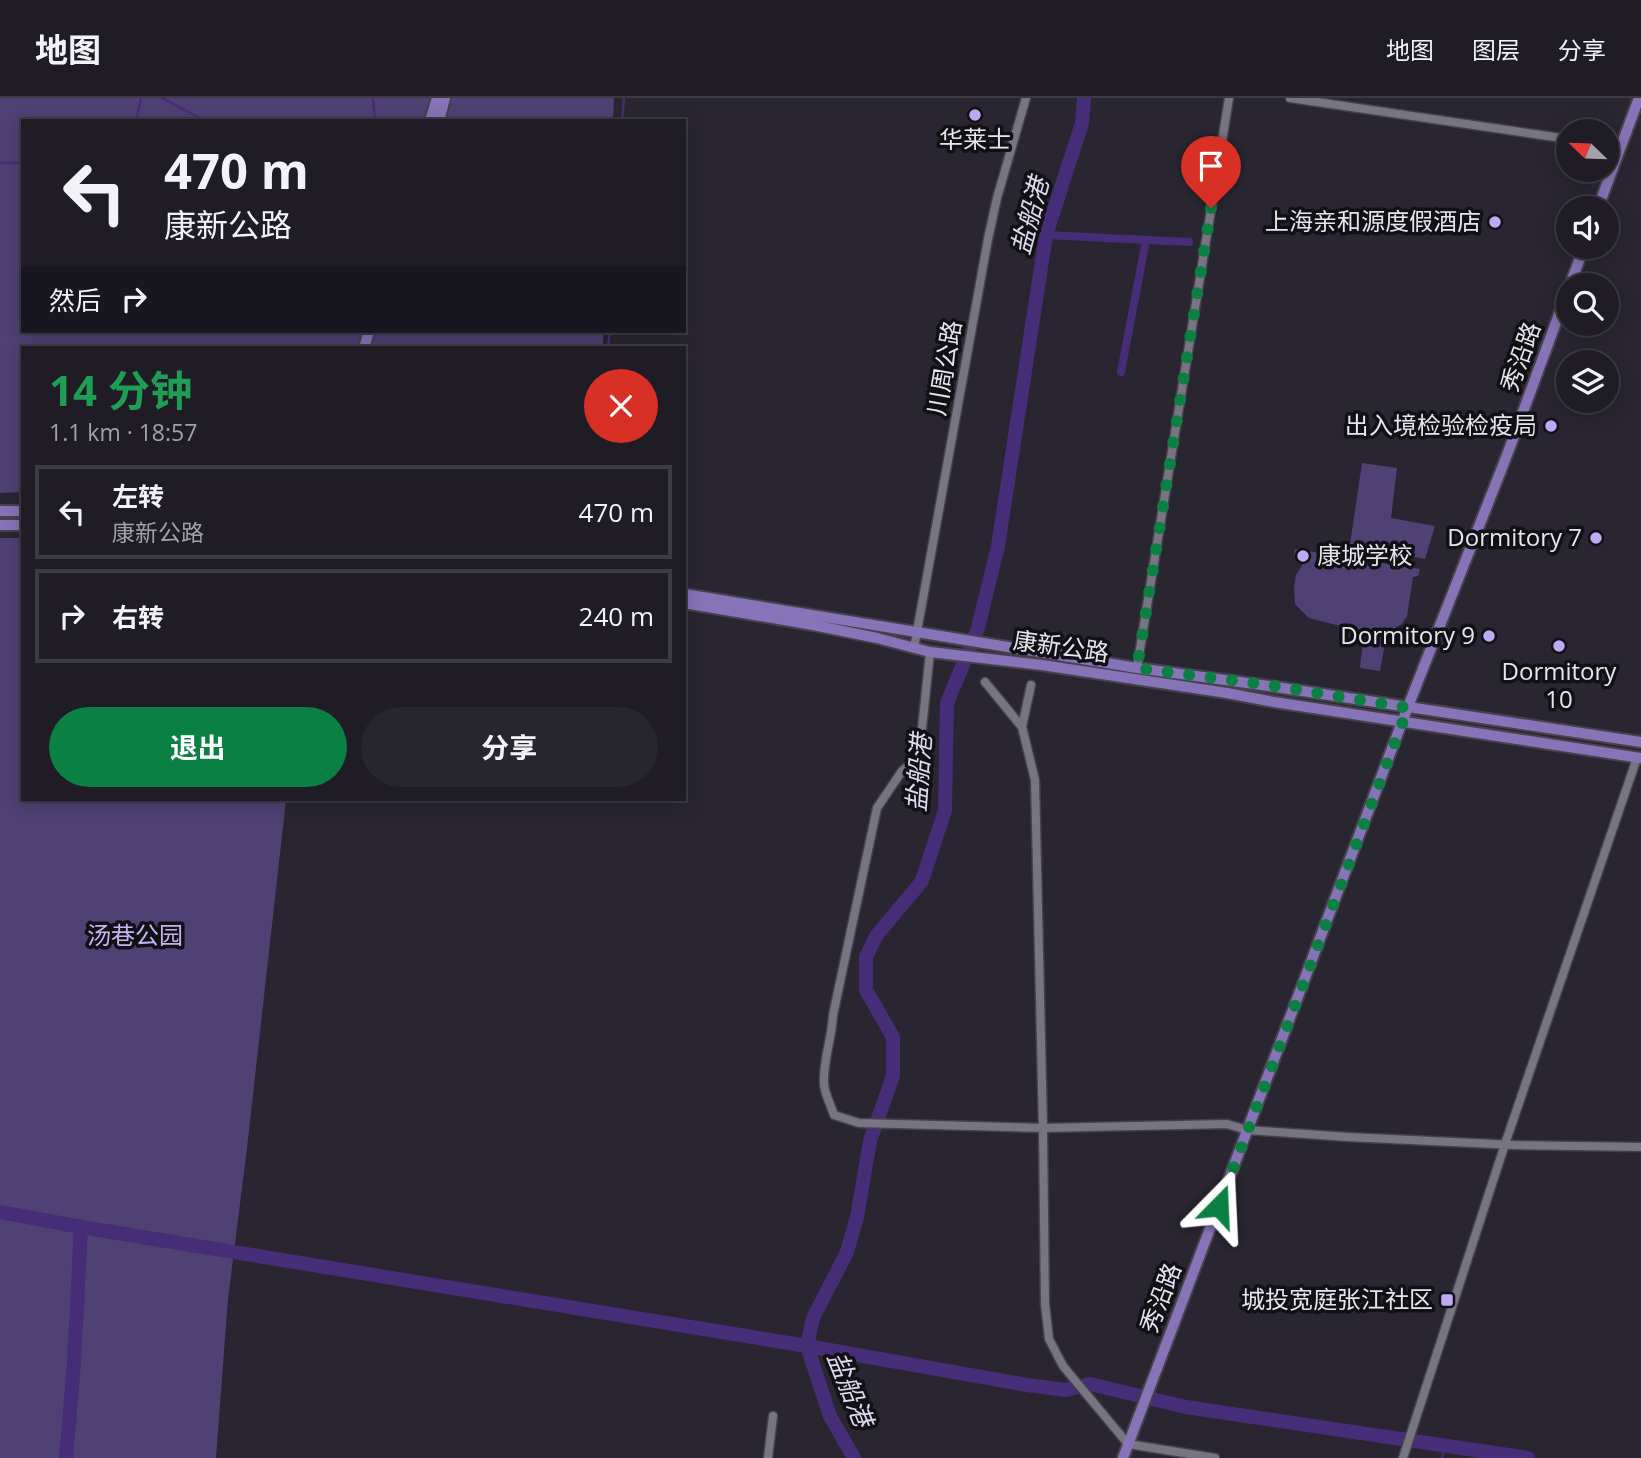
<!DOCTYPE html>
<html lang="zh">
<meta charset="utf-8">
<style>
:root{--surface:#1f1c26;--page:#27252e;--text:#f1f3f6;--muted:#a1a1a7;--line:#3c3a43;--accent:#0b8043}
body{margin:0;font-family:"Open Sans","Noto Sans SC",sans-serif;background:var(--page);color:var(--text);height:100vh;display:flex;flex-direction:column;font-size:26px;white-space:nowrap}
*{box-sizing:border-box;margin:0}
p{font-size:23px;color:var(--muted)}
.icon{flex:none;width:38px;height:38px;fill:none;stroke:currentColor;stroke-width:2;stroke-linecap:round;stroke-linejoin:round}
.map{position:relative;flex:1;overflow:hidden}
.sheet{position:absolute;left:21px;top:248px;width:665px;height:455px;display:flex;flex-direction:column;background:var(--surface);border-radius:0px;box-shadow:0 4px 18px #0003,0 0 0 2px var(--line)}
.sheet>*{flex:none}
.top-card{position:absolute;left:21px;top:21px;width:665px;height:214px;border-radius:0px;box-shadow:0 4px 18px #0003,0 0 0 2px var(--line);background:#1f1c26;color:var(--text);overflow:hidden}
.needle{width:46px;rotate:293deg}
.tools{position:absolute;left:1556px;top:21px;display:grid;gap:14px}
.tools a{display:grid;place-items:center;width:63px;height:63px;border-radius:50%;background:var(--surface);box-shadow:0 4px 18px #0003,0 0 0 2px var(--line);font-size:35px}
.pin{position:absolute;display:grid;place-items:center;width:60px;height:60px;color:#fff;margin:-72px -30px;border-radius:50% 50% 50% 0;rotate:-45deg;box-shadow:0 0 7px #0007}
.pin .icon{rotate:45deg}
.me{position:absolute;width:77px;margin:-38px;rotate:21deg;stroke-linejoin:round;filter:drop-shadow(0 0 5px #0008)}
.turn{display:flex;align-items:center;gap:24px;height:147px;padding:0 28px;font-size:32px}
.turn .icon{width:91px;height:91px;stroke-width:2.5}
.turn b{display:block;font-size:49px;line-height:60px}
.then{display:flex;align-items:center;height:66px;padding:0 28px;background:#0003;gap:14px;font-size:26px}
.round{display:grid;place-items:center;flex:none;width:74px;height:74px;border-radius:37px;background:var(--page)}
.overview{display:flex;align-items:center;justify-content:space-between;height:119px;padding:0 28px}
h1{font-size:42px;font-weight:700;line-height:52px;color:#1e9e55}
.primary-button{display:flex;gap:14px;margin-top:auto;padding:14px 28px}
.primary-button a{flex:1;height:80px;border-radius:42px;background:var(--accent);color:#fff;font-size:28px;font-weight:700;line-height:80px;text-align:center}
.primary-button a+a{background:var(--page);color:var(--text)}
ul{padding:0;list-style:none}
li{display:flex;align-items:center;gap:21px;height:94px;margin:0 14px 10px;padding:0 14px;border:4px solid var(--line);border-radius:0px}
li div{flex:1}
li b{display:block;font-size:26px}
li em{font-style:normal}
header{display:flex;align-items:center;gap:42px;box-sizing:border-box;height:98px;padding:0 35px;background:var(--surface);border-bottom:2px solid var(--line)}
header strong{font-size:33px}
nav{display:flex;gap:38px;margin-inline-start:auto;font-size:24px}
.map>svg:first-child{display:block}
.green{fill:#4f4173}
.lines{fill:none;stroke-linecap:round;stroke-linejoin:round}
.stream{stroke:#472d77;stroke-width:2.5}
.canal{stroke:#472d77;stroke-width:8}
.river{stroke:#472d77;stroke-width:14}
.minor-casing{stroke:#45424c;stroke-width:11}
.major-casing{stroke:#45424c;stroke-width:14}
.minor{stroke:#787583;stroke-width:8}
.major{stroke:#8773b7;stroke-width:10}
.route{stroke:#0b8043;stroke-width:12;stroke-dasharray:0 21.6}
.poi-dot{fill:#bda9f5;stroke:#111015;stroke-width:2.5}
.labels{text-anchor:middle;stroke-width:7;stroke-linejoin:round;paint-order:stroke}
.poi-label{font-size:24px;fill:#e6e4ec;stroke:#111015;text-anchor:end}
.street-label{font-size:24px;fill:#e6e4ec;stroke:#111015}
.park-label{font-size:24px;fill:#c3b3f3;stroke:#111015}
.water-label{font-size:26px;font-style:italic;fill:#ddd9ef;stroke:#111015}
</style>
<header>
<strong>地图</strong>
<nav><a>地图</a><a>图层</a><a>分享</a></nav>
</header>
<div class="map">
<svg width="1641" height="1360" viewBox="0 0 1641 1360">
<rect width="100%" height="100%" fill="#292632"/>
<path class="green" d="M0 0H614L613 23H23V233H603V250H23V394L0 395Z
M1362 365 1397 370 1391 420 1435 428 1425 461 1350 446Z
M0 440H23V702H286L247 1050 228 1201 216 1360H0Z
M1295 451 1420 471 1418 478 1413 479 1407 518 1402 526 1387 535 1380 573 1360 570 1364 534 1309 520 1295 506 1294 490 1296 477 1306 461 1294 458Z"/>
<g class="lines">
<path class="stream" d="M162 0 205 23
M373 0 375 23
M136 23 141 0
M622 23 624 0
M0 65H23
M608 250 610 233
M1442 1360 1445 1348"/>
<path class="canal" d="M1046 137 1189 144
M1121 274 1146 142"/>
<path class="river" d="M0 1114 81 1129 807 1248 1027 1287 1066 1292 1090 1286 1186 1309 1528 1360
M66 1360 74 1265 81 1129
M854 1360 830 1318 807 1248 813 1220 847 1154 857 1119 870 1043 893 978V939L866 892V859L876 838 922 783 945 712 947 605 978 530 998 448 1046 137 1082 25 1084 0"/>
<g class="minor-casing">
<path id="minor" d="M1290 0 1568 41
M1606 47 1621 49
M914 550 988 141 997 100 1026 0
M930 554 919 659 902 673 877 710 833 917C832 940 823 962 824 985 824 995 831 1007 834 1017L859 1025 1043 1030 1227 1026 1247 1032 1348 1039 1515 1047 1641 1049
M1137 570 1229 0
M985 584 1022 629 1035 682 1043 1030 1045 1206 1049 1241 1063 1268 1128 1346 1215 1360
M1022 629 1031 587
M768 1360 773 1318
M1403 1360 1505 1046 1637 660"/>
</g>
<g class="major-casing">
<path id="major" d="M430 23 437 0
M439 23 445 0
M1598 110 1639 0
M1570 187 1584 149
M364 250 369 233
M0 413H23
M0 427H23
M684 496 1137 570 1269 588 1641 644
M684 505 813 527 877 540 930 554 1042 567 1227 595 1274 604 1641 660
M1123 1360 1402 624 1507 357 1568 192"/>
</g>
<use href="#minor" class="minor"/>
<use href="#major" class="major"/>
</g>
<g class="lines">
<path class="route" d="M1211 110 1137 570 1269 587 1408 610 1219 1108"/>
</g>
<g class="poi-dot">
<circle cx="975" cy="17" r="7"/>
<circle cx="1495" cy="124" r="7"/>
<circle cx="1551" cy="328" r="7"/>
<circle cx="1596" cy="440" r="7"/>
<circle cx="1303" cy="458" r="7"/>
<circle cx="1489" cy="538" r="7"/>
<circle cx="1559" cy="548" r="7"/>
<rect x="1440" y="1195" width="14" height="14" rx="3.5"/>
</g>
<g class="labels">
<g class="poi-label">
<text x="975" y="50" text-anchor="middle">华莱士</text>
<text x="1481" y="132">上海亲和源度假酒店</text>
<text x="1537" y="336">出入境检验检疫局</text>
<text x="1582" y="448">Dormitory 7</text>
<text x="1317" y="466" text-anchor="start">康城学校</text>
<text x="1475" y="546">Dormitory 9</text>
<text x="1559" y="582" text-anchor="middle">Dormitory<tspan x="1559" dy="28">10</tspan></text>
<text x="1433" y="1210">城投宽庭张江社区</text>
</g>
<g class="street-label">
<text transform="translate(1521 259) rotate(-70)" y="8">秀沿路</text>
<text transform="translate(945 270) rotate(-80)" y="8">川周公路</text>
<text transform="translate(1061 549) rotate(8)" y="8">康新公路</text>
<text transform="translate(1161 1200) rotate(-69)" y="8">秀沿路</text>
</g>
<g class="park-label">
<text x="135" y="846">汤巷公园</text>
</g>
<g class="water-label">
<text transform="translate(1030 118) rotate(-75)" y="9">盐船港</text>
<text transform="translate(919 675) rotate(-86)" y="9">盐船港</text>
<text transform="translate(850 1291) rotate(68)" y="9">盐船港</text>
</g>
</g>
</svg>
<div class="tools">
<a><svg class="needle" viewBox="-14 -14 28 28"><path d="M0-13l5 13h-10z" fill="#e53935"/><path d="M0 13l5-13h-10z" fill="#a1a1a7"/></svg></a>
<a><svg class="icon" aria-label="sound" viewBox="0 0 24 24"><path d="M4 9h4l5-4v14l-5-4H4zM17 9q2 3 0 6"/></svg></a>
<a><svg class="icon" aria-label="search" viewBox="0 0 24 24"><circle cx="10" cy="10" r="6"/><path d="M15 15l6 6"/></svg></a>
<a><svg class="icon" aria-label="layers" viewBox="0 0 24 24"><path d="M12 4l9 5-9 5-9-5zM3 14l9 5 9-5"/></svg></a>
</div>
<div class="pin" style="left:1211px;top:110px;background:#d93025"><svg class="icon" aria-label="arrive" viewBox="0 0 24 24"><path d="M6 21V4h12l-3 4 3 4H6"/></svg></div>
<svg class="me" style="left:1219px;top:1108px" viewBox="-20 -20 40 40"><path d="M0-17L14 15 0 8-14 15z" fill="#0b8043" stroke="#fff" stroke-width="4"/></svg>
<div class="top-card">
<div class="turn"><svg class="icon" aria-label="left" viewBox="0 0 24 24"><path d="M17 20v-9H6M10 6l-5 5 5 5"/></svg><div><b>470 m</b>康新公路</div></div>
<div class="then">然后<svg class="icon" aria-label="right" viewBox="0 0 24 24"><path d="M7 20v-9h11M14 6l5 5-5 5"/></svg></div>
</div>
<section class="sheet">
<div class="overview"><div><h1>14 分钟</h1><p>1.1 km · 18:57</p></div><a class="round" style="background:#d93025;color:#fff"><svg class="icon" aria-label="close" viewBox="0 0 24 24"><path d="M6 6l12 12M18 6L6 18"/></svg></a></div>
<ul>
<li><svg class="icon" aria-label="left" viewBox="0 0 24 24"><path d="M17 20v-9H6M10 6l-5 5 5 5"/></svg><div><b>左转</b><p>康新公路</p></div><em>470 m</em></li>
<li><svg class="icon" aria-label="right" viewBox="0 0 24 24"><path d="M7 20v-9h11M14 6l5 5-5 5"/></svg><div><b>右转</b></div><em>240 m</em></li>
</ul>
<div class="primary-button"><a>退出</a><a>分享</a></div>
</section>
</div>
